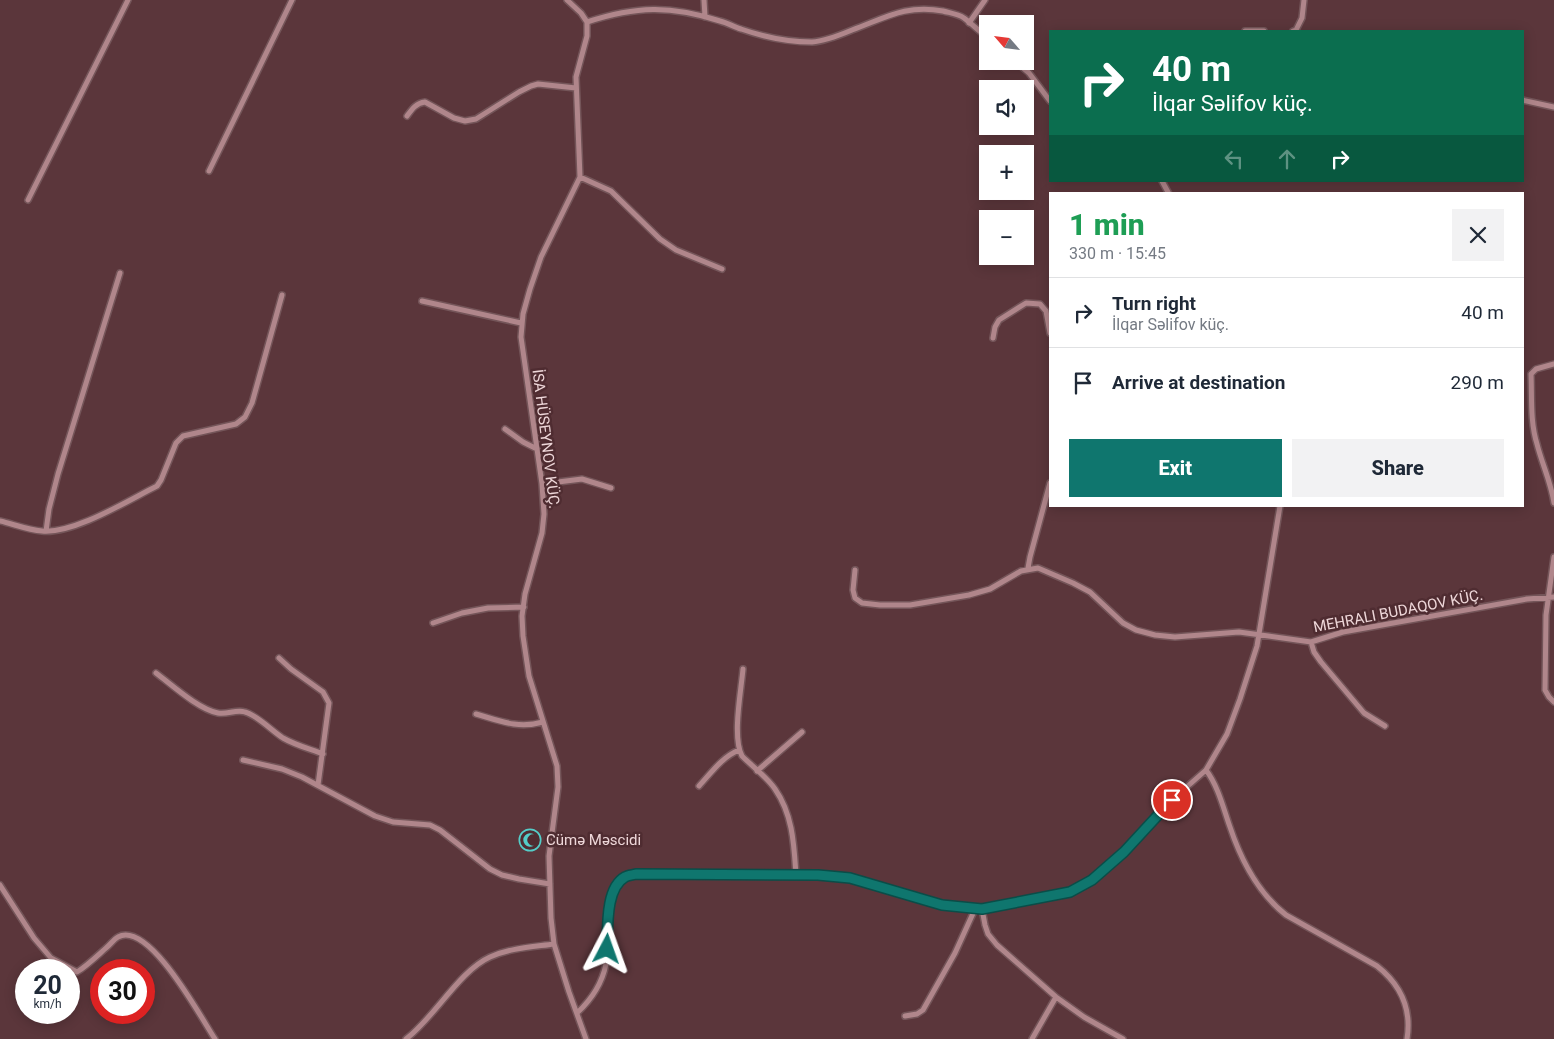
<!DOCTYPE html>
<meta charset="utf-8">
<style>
:root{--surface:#fff;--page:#f2f2f3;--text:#1f2937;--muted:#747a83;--line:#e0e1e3;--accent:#0f766e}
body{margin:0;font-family:Roboto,sans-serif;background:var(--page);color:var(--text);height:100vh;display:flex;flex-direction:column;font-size:19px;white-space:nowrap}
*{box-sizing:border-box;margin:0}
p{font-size:16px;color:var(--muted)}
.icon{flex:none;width:28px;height:28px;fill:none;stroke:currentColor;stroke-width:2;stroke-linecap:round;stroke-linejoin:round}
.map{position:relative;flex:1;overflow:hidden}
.details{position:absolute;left:1049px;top:192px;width:475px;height:315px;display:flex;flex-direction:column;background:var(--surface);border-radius:0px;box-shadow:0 2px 12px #0003}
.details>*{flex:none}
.guide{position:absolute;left:1049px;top:30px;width:475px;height:152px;border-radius:0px;box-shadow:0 2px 12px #0003;background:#0b6e4f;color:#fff;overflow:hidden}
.needle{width:32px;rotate:298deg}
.fabs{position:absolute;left:979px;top:15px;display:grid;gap:10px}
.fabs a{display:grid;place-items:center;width:55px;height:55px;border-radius:0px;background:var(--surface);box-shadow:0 2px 12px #0003;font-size:25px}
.speed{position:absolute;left:15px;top:959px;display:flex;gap:10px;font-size:25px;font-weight:700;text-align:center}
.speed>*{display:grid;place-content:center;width:65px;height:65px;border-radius:50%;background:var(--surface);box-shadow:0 2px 12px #0003;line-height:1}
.speed small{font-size:12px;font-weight:400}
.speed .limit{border:8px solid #d22;background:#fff;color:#111}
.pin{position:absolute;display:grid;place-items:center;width:42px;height:42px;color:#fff;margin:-21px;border:2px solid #fff;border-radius:50%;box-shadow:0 1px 5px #0007}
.me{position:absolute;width:55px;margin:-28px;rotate:4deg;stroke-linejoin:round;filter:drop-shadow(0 0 4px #0008)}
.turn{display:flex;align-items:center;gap:18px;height:105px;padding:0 20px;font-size:22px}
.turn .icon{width:65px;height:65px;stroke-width:2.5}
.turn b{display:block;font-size:35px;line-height:42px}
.lanes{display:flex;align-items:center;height:48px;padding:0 20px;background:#0003;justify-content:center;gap:25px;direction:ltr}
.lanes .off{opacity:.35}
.round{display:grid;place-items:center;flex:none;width:52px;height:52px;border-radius:0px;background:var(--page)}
.head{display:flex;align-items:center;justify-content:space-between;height:85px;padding:0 20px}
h1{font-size:30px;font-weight:800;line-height:38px;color:#1e9e55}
.primary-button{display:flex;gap:10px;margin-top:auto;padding:10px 20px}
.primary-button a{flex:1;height:58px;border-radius:0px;background:var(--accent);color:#fff;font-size:20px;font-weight:800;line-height:58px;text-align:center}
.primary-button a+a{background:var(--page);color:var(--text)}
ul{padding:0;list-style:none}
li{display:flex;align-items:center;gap:15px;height:70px;padding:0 20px;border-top:1px solid var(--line)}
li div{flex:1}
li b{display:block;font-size:19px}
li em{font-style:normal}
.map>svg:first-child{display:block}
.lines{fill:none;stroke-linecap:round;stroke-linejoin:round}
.street-casing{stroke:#745559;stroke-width:8}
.street{stroke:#b0868b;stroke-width:5}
.route-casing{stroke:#0a4d48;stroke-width:12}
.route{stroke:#0f766e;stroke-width:9}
.labels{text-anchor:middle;stroke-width:5;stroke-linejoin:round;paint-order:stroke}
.street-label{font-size:15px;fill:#eed7d9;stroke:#4f2c31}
.poi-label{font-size:15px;fill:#eed7d9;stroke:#4f2c31;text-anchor:start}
</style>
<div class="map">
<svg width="1554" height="1039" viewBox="0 0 1554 1039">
<rect width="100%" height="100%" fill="#5b363b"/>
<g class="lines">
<g class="street-casing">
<path id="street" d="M567 0 581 13 587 22V36L576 77 580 177 541 257 530 289 523 314 521 337 542 484 544 514 542 533 525 594 522 616 523 636 529 676 557 766 558 787 549 856 551 918 554 944 569 992 586 1039
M704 0 705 17
M587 22C636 6 670 5 720 21 728 23 734 27 741 29 764 37 788 42 812 42 826 41 840 35 852 30 885 18 906 4 943 11 950 13 958 14 964 18 972 24 980 32 988 38
M969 23 985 0
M1245 31H1264
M1293 31 1296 30 1302 18 1304 0
M1015 61 1029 73 1050 101
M1522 100 1554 107
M407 116C412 109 416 103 425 102L454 118 465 121 476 119 519 92 531 86 538 84 576 88
M209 171 292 0
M580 177 611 191 660 239 676 250 722 269
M1162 181 1169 194
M28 200 128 0
M422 301 521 323
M993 338 995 327 999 320 1026 303 1040 304 1046 311 1050 333
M1554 364 1536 369 1531 374C1532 397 1530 422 1537 444 1542 464 1551 482 1554 503
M505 429 523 442 537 449
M542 484 582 479 611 488
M0 521C13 524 28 530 42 531 74 534 127 501 157 486L161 480 176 443 183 436 236 424 245 417 252 403 282 295
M46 531 49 509 58 474 120 273
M1554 557 1546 615 1545 690 1549 697 1554 702
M1028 568 1030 557 1050 483
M855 570 853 590 855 598 862 603 880 605H910L969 595 990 589 1021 571 1038 568 1073 583 1090 592 1123 623 1136 630 1155 635 1175 637 1239 632 1311 642 1343 632 1527 599 1554 597
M433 623 462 613 488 608 524 607
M1311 642 1314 652 1321 662 1364 713 1385 726
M279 658 291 669 323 692 329 703 318 785
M743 669C741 692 732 737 742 756 753 767 767 777 775 789 793 815 794 845 796 875
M156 673C172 685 198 709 218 713 227 715 236 709 245 712 257 715 272 731 283 738 295 745 310 749 323 754
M476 714C500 721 518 729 543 722
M243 760 282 769 302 777 375 816 393 822 430 825 440 830 490 869 502 875 519 879 550 884
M1206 770C1218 786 1223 807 1230 827 1241 860 1258 893 1286 915L1377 966C1401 985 1412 1008 1407 1039
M757 771 802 732
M699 786C711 773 722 757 739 750
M0 885 34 938 51 958 77 972C88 965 97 956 106 948 110 945 114 939 118 937 149 920 201 1018 215 1039
M982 909 985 925 988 934 997 945 1056 997 1084 1017 1123 1039
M577 1013C591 1000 602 984 606 964 610 942 601 889 625 877 628 875 633 875 636 874L818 875 850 878 942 905 982 909 1070 892 1092 880 1109 867 1172 800 1206 770 1227 734 1240 699 1257 646 1280 506
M905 1016 917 1014 923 1010 955 953 975 909
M406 1039C435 1017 459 971 490 957 510 948 532 947 554 944
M1032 1039 1056 997"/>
</g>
<use href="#street" class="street"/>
</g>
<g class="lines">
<g class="route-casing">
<path id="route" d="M607 949C608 929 605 888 625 877 628 875 633 875 636 874L818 875 850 878 942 905 982 909 1070 892 1092 880 1124 852 1172 800"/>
</g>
<use href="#route" class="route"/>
</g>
<defs>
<g id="mosque-ring" transform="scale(1.125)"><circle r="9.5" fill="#4f2c31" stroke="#54cdc8" stroke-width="1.5"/><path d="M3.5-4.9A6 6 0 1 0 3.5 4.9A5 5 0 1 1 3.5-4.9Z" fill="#54cdc8"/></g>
</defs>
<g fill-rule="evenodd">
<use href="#mosque-ring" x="530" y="840"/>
</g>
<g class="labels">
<g class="street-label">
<text transform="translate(546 439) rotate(83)" y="5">İSA HÜSEYNOV KÜÇ.</text>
<text transform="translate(1398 611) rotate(-11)" y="5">MEHRALI BUDAQOV KÜÇ.</text>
</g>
<g class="poi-label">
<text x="546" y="845">Cümə Məscidi</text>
</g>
</g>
</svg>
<div class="fabs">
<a><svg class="needle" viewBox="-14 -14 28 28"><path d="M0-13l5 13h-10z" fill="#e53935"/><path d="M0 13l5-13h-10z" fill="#747a83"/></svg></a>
<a><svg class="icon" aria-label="sound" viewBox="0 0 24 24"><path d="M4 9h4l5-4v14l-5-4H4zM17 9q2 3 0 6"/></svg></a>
<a>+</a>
<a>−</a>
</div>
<div class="speed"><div>20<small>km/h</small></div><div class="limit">30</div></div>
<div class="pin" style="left:1172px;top:800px;background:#d93025"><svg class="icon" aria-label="arrive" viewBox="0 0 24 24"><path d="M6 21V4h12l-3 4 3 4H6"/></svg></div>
<svg class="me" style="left:607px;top:949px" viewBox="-20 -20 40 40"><path d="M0-17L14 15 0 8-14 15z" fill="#0f766e" stroke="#fff" stroke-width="4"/></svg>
<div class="guide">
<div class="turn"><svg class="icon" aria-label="right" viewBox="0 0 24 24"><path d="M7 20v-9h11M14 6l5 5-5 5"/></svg><div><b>40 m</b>İlqar Səlifov küç.</div></div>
<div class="lanes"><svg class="icon off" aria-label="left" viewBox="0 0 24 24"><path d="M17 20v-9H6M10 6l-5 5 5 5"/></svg><svg class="icon off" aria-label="ahead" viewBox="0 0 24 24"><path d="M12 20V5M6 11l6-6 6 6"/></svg><svg class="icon" aria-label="right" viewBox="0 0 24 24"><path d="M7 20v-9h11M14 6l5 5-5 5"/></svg></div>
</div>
<section class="details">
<div class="head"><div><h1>1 min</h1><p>330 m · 15:45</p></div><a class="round"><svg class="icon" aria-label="close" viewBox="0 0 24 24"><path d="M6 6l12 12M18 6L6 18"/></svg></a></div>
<ul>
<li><svg class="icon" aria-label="right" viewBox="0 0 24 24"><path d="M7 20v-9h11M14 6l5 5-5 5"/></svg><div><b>Turn right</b><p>İlqar Səlifov küç.</p></div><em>40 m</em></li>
<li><svg class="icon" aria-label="arrive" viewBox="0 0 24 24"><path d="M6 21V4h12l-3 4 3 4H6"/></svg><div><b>Arrive at destination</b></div><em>290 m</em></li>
</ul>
<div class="primary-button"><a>Exit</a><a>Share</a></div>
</section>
</div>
